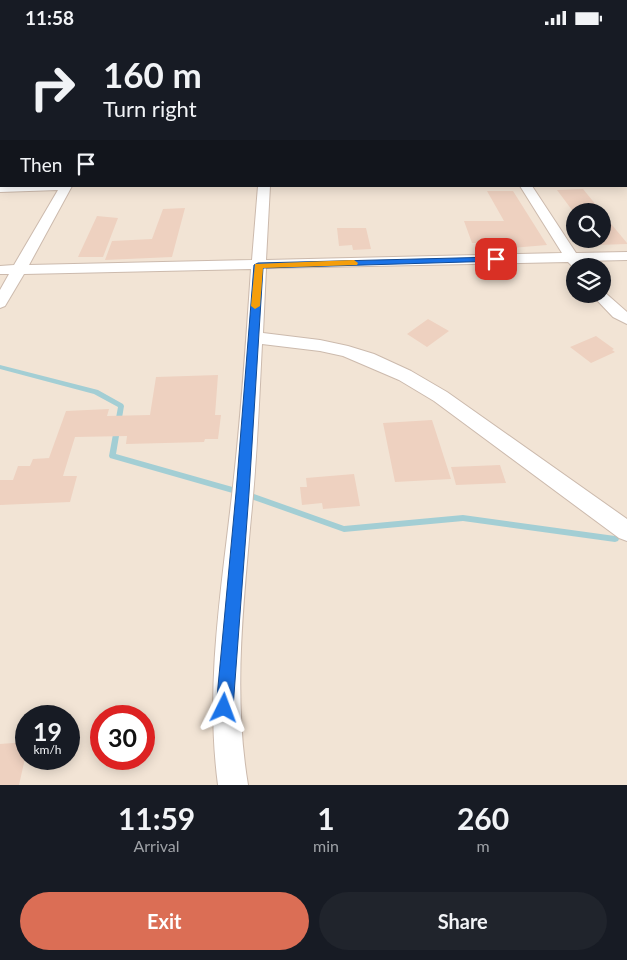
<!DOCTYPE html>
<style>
:root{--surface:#171b24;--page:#20242c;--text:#f1f3f6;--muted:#9ea1a6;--accent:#db6e55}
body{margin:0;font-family:Lato,sans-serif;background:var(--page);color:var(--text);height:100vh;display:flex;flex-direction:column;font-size:19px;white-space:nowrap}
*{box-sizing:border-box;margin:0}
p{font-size:16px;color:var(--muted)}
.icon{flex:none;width:28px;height:28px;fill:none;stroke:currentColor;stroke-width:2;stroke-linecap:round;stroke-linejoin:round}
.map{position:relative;height:750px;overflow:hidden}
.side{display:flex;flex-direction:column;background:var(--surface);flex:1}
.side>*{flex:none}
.banner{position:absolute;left:0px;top:0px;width:628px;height:152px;box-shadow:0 2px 12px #0003;background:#171b24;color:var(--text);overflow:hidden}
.tools{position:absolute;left:566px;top:168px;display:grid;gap:10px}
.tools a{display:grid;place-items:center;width:45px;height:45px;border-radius:50%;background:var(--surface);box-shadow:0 2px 12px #0003;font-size:25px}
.speed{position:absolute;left:15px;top:670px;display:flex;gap:10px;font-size:25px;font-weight:700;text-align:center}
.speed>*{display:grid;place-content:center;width:65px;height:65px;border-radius:50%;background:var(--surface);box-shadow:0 2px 12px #0003;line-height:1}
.speed small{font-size:12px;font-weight:400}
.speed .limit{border:8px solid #d22;background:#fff;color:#111}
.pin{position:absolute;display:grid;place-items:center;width:42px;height:42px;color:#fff;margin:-21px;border-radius:10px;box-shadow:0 2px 8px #0006}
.me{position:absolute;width:55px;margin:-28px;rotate:3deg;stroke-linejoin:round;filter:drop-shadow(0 0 4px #0008)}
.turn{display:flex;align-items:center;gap:18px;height:105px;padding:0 20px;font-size:22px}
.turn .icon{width:65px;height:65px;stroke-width:2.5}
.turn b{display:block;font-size:35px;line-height:42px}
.then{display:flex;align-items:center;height:48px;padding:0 20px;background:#0003;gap:10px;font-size:19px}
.eta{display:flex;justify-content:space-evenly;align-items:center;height:85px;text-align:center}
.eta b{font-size:30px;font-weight:700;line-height:35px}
.cta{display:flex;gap:10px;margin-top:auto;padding:10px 20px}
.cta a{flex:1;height:58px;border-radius:30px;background:var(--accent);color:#fff;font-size:20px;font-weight:700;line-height:58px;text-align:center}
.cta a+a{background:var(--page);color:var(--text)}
.status{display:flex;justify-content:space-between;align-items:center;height:35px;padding:0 25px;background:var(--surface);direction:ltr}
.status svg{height:14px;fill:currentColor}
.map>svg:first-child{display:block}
.residential{fill:#f2e4d5;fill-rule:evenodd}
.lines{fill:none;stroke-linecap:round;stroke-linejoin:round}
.stream{fill:#a3ced4;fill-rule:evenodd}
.building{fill:#eed1c0}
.minor-casing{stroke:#ccbaad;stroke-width:2}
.minor{fill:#fff;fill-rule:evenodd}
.route{fill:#1a73e8;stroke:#114b97}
.slow{fill:#f59e0b}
</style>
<div class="status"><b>11:58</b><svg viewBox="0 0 49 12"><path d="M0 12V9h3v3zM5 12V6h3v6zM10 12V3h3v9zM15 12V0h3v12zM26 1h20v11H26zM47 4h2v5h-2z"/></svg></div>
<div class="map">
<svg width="627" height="750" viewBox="0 0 627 750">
<rect width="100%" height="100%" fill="#fbf2e6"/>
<path class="residential" d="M0 0H627V750H0ZM1 1H626V151H1ZM575 176H602V204H575ZM575 231H602V259H575ZM26 681H69V724H26ZM101 681H144V724H101Z"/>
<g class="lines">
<path class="stream" d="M0 330 98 355 123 369 124 371 116 419 243 455 344 491 463 480 615 501 618 502 619 504 618 506 615 507 463 486 344 497 243 461 110 423 109 421 118 372 94 359 0 334Z"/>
</g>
<path class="building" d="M583 154 601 176H575V179L557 155Z
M487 156H513L547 210 500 214 497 208H472L464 186H504Z
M185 173 172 222 105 225 112 206 152 204 163 174Z
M602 178 627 208V209L597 210 592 204H602Z
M97 181 118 183 103 222H78Z
M337 193H366L371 214 353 215 352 210 339 211Z
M428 284 449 296 427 312 407 299Z
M596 301 614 314 612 315 615 317 591 328 570 312Z
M218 340 215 380H221L218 404H205L204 407 126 409 127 401 75 402 63 441H77L70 467 0 470V445H13L18 431H30L33 424 49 423 66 376 109 374 107 381 150 380 156 342Z
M432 385 451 444 395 447 383 388Z
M500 430 506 448 456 450 451 432Z
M354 439 360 471 323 474 322 468 302 470 300 452H307L306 443Z
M26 707V719L19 750H0V709Z"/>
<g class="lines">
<g class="minor-casing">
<path id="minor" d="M266 0H274V1H267Z
M374 0H382V1H375Z
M490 0H498L499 1H491Z
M0 37H1V41H0Z
M626 72H627V78H626Z
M0 88H1V94H0Z
M626 138H627V144H626Z
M0 149 1 151H72L29 230 252 225 258 151H270L266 225 562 218 520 151H532L576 218 627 217V225L582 226 583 231H575V234L568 227 266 233 263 298 320 305 348 311 374 319 411 336 447 357 627 484V506L619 503 434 366 399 345 343 321 320 316 262 309C259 367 257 425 251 482 243 573 233 660 248 750H218C205 652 221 557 232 460 241 384 246 309 251 234L24 239 5 271 0 273V255L9 239H0V231L14 230 58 155 0 157Z
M602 255 627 277V289L613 282 591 259H602Z"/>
</g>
<use href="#minor" class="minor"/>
</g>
<path class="route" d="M496 222 500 224 499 226 263 233 249 458 233 673 230 679 224 681 218 679 216 673 236 458 254 230 258 228Z"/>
<path class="slow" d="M354 225 358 228 357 230 263 233 260 271 255 274 251 271 255 229Z"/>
</svg>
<div class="tools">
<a><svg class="icon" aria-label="search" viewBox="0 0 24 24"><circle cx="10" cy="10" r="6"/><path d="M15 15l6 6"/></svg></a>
<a><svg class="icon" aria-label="layers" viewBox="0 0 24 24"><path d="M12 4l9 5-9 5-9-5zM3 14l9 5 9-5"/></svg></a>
</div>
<div class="speed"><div>19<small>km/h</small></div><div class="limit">30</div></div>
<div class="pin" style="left:496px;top:224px;background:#d93025"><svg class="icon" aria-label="arrive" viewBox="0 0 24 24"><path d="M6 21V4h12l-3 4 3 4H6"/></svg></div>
<svg class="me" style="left:224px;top:673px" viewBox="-20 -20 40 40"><path d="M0-17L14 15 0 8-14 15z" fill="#1a73e8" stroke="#fff" stroke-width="4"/></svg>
<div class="banner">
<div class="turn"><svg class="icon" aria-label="right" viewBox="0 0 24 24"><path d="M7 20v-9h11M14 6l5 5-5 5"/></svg><div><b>160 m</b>Turn right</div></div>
<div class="then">Then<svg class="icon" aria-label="arrive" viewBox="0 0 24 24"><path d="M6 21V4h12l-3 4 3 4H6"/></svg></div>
</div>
</div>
<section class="side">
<div class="eta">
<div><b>11:59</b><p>Arrival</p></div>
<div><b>1</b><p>min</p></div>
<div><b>260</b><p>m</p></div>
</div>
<div class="cta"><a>Exit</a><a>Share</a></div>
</section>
